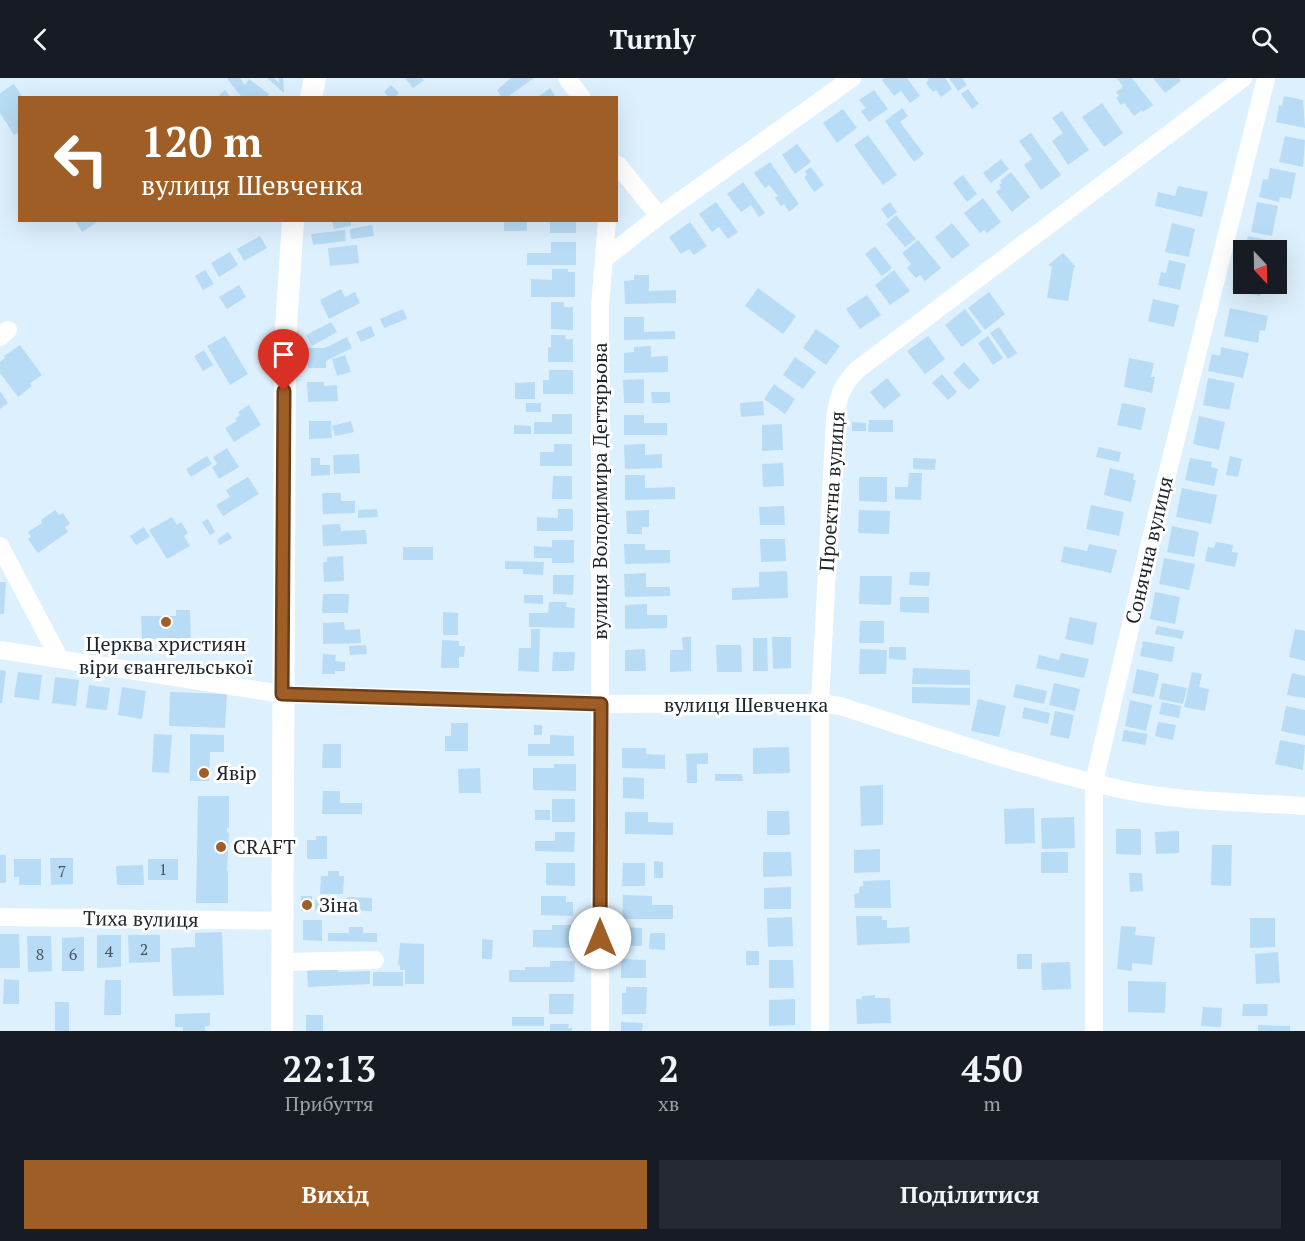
<!DOCTYPE html>
<html lang="uk">
<meta charset="utf-8">
<style>
:root{--surface:#171b24;--page:#242831;--text:#f1f3f6;--muted:#9ea1a6;--accent:#9e5e26}
body{margin:0;font-family:"PT Serif",serif;background:var(--page);color:var(--text);height:100vh;display:flex;flex-direction:column;font-size:22px;white-space:nowrap}
*{box-sizing:border-box;margin:0}
p{font-size:20px;color:var(--muted)}
.icon{flex:none;width:33px;height:33px;fill:none;stroke:currentColor;stroke-width:2;stroke-linecap:round;stroke-linejoin:round}
.map{position:relative;height:953px;overflow:hidden}
.side{display:flex;flex-direction:column;background:var(--surface);flex:1}
.side>*{flex:none}
.banner{position:absolute;left:18px;top:18px;width:600px;height:126px;border-radius:0px;box-shadow:0 6px 24px #0002;background:#9e5e26;color:#fff;overflow:hidden}
.needle{width:39px;rotate:158deg}
.controls{position:absolute;left:1233px;top:162px;display:grid;gap:12px}
.controls a{display:grid;place-items:center;width:54px;height:54px;border-radius:0px;background:var(--surface);box-shadow:0 6px 24px #0002;font-size:30px}
.pin{position:absolute;display:grid;place-items:center;width:51px;height:51px;color:#fff;margin:-62px -26px;border-radius:50% 50% 50% 0;rotate:-45deg;box-shadow:0 0 6px #0007}
.pin .icon{rotate:45deg}
.me{position:absolute;width:66px;margin:-33px;rotate:0deg;stroke-linejoin:round;filter:drop-shadow(0 0 4px #0008)}
.turn{display:flex;align-items:center;gap:21px;height:126px;padding:0 24px;font-size:27px}
.turn .icon{width:78px;height:78px;stroke-width:2.5}
.turn b{display:block;font-size:42px;line-height:51px}
.eta{display:flex;justify-content:space-evenly;align-items:center;height:102px;text-align:center}
.eta b{font-size:36px;font-weight:700;line-height:42px}
.primary-button{display:flex;gap:12px;margin-top:auto;padding:12px 24px}
.primary-button a{flex:1;height:69px;border-radius:0px;background:var(--accent);color:#fff;font-size:24px;font-weight:700;line-height:69px;text-align:center}
.primary-button a+a{background:var(--page);color:var(--text)}
header{display:flex;justify-content:space-between;align-items:center;height:78px;padding:0 24px;background:var(--surface);font-size:27px;font-weight:700}
.map>svg:first-child{display:block}
.building{fill:#b8dcf5}
.lines{fill:none;stroke-linecap:round;stroke-linejoin:round}
.minor{stroke:#fff;stroke-width:18}
.major{stroke:#fff;stroke-width:22}
.route-casing{stroke:#673d19;stroke-width:15}
.route{stroke:#9e5e26;stroke-width:10}
.poi-dot{fill:#9e5e26;stroke:#fff;stroke-width:2}
.labels{text-anchor:middle;stroke-width:6;stroke-linejoin:round;paint-order:stroke}
.number-label{font-size:16px;fill:#46545e}
.street-label{font-size:20px;fill:#20272c;stroke:#fff}
.poi-label{font-size:20px;fill:#20272c;stroke:#fff;text-anchor:start}
</style>
<header><svg class="icon" aria-label="back" viewBox="0 0 24 24"><path d="M15 5l-7 7 7 7"/></svg>Turnly<svg class="icon" aria-label="search" viewBox="0 0 24 24"><circle cx="10" cy="10" r="6"/><path d="M15 15l6 6"/></svg></header>
<div class="map">
<svg width="1305" height="953" viewBox="0 0 1305 953">
<rect width="100%" height="100%" fill="#ddf0fd"/>
<path class="building" d="M227 0H240L245 7 249 1 269 16 267 20H243L238 15Z
M267 0H274L279 5V0H283L284 15Z
M405 0H422L424 2 413 10Z
M511 0H534L506 20H502L497 12Z
M885 0H907L920 18 910 25 901 13 894 18 882 2Z
M927 0H945L952 11 941 19 936 12 933 14 926 5 929 2Z
M949 0H962L967 7 958 13Z
M1117 0H1132L1153 27 1143 34 1142 32 1134 38 1124 25 1121 27 1116 20 1119 18 1116 14 1123 9Z
M1153 0H1179L1181 3 1165 15Z
M14 6 23 20H20V54L14 57 0 35V15Z
M391 7 399 15 394 20H390L384 14Z
M550 10 556 20H537Z
M968 11 979 26 972 31 961 16Z
M225 12 231 20H216Z
M874 12 888 31 869 44 861 33 866 30 859 22Z
M1284 18 1303 22 1305 50 1276 44 1279 27 1282 28Z
M1102 25 1123 55 1104 69 1082 39Z
M902 30 908 38 900 44 924 76 914 84 885 43Z
M843 31 857 50 837 65 823 45Z
M1062 33 1089 72 1068 87 1052 63 1063 55 1052 40Z
M1031 55 1061 97 1041 112 1024 87 1032 81 1019 63Z
M868 57 897 97 883 107 854 67Z
M1285 58 1305 62 1303 89 1279 84Z
M797 66 811 84 795 96 782 77Z
M1001 81 1009 91 991 105 983 95Z
M770 84 799 126 789 134 784 126 781 128 775 120 778 118 769 107 765 110 754 95Z
M811 89 824 107 814 114 804 99 807 97 805 93Z
M1270 90 1296 95 1291 121 1280 119 1279 124 1259 119 1263 101 1268 102Z
M1011 94 1030 119 1012 134 996 114 1001 110 999 107 1002 105 1000 103Z
M963 97 977 116 967 124 953 105Z
M743 104 765 135 759 139 751 127 741 134 727 116Z
M1178 108 1208 114 1202 139 1155 128 1158 114 1175 118Z
M983 120 1001 144 987 155 984 152 980 155 964 135Z
M716 124 738 154 728 161 719 149 712 154 699 136Z
M890 124 897 134 888 141 881 131Z
M1257 124 1278 128 1272 158 1251 154Z
M896 137 916 161 905 169 886 146Z
M75 142H100L82 154Z
M332 142H351V148L334 151Z
M550 142H576V155H550Z
M504 143 527 144V153H504Z
M690 144 707 168 694 177 689 171 681 176 669 159Z
M952 145 970 167 952 181 935 159Z
M1172 145 1195 151 1189 179 1165 174Z
M372 147 374 158 351 161 350 151Z
M345 152 346 163 313 167 311 156Z
M260 158 267 170 244 183 237 171Z
M1248 158 1267 162 1265 172H1245Z
M918 162 941 190 925 203 920 197 916 200 907 190 911 186 902 175Z
M551 164H576V187H527V175H551Z
M357 167 359 185 330 188 328 170Z
M875 168 892 190 882 198 865 176Z
M230 174 238 187 219 199 211 185Z
M1063 175 1076 189H1074L1068 223 1047 220 1052 189 1048 187Z
M1169 182 1186 186 1180 212 1158 207 1161 194 1166 195Z
M552 191H568V194H575V219H531V201L552 202Z
M1237 191 1244 192V206H1263L1260 218 1232 212Z
M205 192 214 206 203 212 195 198Z
M894 192 910 213 890 227 875 207Z
M634 197H649V213L676 212V225L625 226 624 203 634 202Z
M239 207 246 219 227 231 219 219Z
M758 210 796 238 783 256 745 228Z
M341 211 345 219 355 214 360 225 329 241 320 222Z
M989 214 1005 236 985 252 968 230Z
M867 217 881 237 860 251 846 231Z
M1153 221 1179 227 1174 249 1148 243Z
M551 224H564V229H573V252L551 251Z
M1230 230 1268 238 1265 253 1260 252 1258 265 1224 258Z
M403 231 407 241 384 250 380 241Z
M965 231 982 254 962 269 945 247Z
M624 239H644V254L675 253V261L624 262Z
M331 244 337 254 312 268 306 257Z
M371 248 375 258 361 264 356 254Z
M999 249 1017 275 1008 281 990 255Z
M816 251 840 268 826 287 803 270Z
M551 257H565L566 261H573V284H548V269H551Z
M225 258 248 296 230 307 207 268Z
M928 258 945 281 925 296 907 273Z
M988 258 1003 280 993 287 978 265Z
M347 259 352 270 326 283V290H308L307 270H325Z
M20 267 42 297 30 305 32 308 18 319 0 295V284L5 280 4 278Z
M651 268V279L668 278V294L624 295V275L634 274V269Z
M1221 269 1249 275 1243 300 1208 293 1212 276 1220 278Z
M204 272 213 287 203 293 194 278Z
M345 277 351 294 337 298 332 281Z
M795 279 816 294 803 311 783 297Z
M1129 280 1154 285 1151 299H1155L1152 315 1124 309Z
M964 284 980 302 969 312 953 295Z
M549 292H573V316H543V302H549Z
M942 296 957 314 948 322 932 305Z
M887 300 901 317 884 331 870 314Z
M1208 300 1235 305 1229 332 1203 327Z
M644 301V325H624L623 302Z
M307 304H324V308L337 307 338 323 308 324Z
M535 304V321H515V305Z
M774 306 795 321 785 336 764 321Z
M0 313 8 325 0 331Z
M651 314H670V325H652Z
M763 323 764 337 741 339 740 325Z
M526 325H541V334H526Z
M1122 325 1146 330 1141 352 1117 347Z
M249 327 261 347 234 364 225 350 237 343 235 341 240 337 238 334Z
M552 336H572V356H534V344H552Z
M624 337H644V345H667V357H624Z
M1199 338 1225 344 1219 372 1193 366Z
M869 342H893V354H868Z
M309 343H331L332 360 309 361Z
M351 343 354 354 335 358 332 348Z
M852 344 866 345V353H852Z
M782 346 783 372 762 373V347Z
M514 347 531 348V356H514Z
M554 366H572V388H540V374H554Z
M645 366V377L662 376V390L625 391 624 367Z
M1099 369 1121 374 1119 384 1096 379Z
M227 370 239 389 219 401 212 389 217 386 213 379Z
M359 376 360 395 334 396 333 377Z
M207 378 212 386 191 399 186 391Z
M1230 378 1242 381 1238 399 1226 397Z
M311 380H320V387H330V397L311 398Z
M913 380 936 381 935 392 913 391Z
M1190 380 1212 384 1211 389 1218 391 1214 408 1185 402Z
M783 385 784 408 763 409 762 386Z
M1110 390 1134 396 1133 402H1136L1131 424 1104 417Z
M909 395H922L921 422 895 421V409H908Z
M625 397H645V410L675 409V421L625 422Z
M553 398H572V421H552Z
M248 399 259 416 223 438 216 427 230 419 226 412Z
M859 399H887V424L859 423Z
M1182 410 1217 417 1211 446 1176 439Z
M322 415H341V423H355V435L323 436Z
M1091 427 1124 434 1119 458 1086 451Z
M784 428 785 447H760L759 429Z
M377 431 378 439 358 440V432Z
M558 431H573V453H537V439L558 440Z
M55 432 59 437 63 435 70 446 65 449 68 454 38 475 28 461 31 459 28 454 42 445 41 442Z
M649 432V449H642V456H627L626 433Z
M859 432 890 433 889 456 858 455Z
M172 439 177 447 181 444 188 455 184 458 190 468 167 481 149 452Z
M208 441 215 454 210 457 202 444Z
M340 446 341 453 366 452 367 466 323 468 322 447Z
M1172 448 1199 454 1194 479 1167 474Z
M144 449 150 459 136 467 130 458Z
M228 454 232 460 220 467 217 462Z
M760 461H785L786 483 761 484Z
M552 462H574V485H552V480H534V468L552 469Z
M1216 464 1233 467 1232 474 1238 475 1235 489 1205 483 1208 469 1214 470Z
M624 466H645V472H670V485L625 486Z
M1089 466 1117 472 1111 495 1061 484 1064 468 1087 473Z
M403 469H433V482H403Z
M343 478 344 503 324 504 323 484H327V479Z
M1164 480 1195 486 1189 512 1159 506Z
M505 483 544 484 543 497 523 496V491H505Z
M787 493 788 520 732 522V510L759 509V494Z
M910 494H930L929 508 909 507Z
M646 495V509H670V518L625 519 624 496Z
M553 497H574L573 517 553 516Z
M860 498H892L891 527 859 526Z
M0 504H6L4 536H0Z
M1155 514 1180 519 1175 546 1150 541Z
M323 516H349L348 535H322Z
M524 517H543V526L524 525Z
M900 519H929V535L900 534Z
M549 524H567L566 529 575 530 574 550 529 549V535H548Z
M647 526V537H667V550L625 551V527Z
M176 532H190L191 568H176V561H142L141 538H176Z
M443 534 458 535V557H443Z
M1070 539 1097 545 1093 567 1065 561Z
M860 543H884V565H859Z
M344 544 345 552 360 551 361 565 323 566V545Z
M1157 548 1184 553 1182 561 1155 556Z
M531 551H540L539 594 518 593 519 570H531Z
M1295 551 1305 553V583L1289 579Z
M682 559H691V593L670 594V572H683Z
M772 559H791V590L773 591Z
M753 560H767L768 593H753Z
M442 562 459 563V568H465L464 579H459V590H441Z
M1143 563 1175 569 1172 584 1140 578Z
M366 567 367 576 350 577 349 568Z
M716 567H741L742 594H717Z
M889 569H906V582L889 581Z
M645 571 646 593H625V572Z
M860 571 887 572 886 596H859Z
M553 574H575L574 593H552Z
M1061 575 1089 581 1084 600 1036 590 1039 577 1059 582Z
M323 576 336 577 335 583 345 584V593H335V596H322Z
M913 590 970 592V607L912 606Z
M1137 591 1159 596 1154 619 1132 615Z
M0 592 6 593 2 625H0Z
M18 594 42 597 39 622 14 619Z
M1192 594 1202 596 1199 609 1209 611 1205 633 1184 629Z
M1292 595 1305 598V620L1287 617Z
M55 599 79 602 76 628 52 625Z
M1054 605 1080 611 1075 633 1049 627Z
M1162 605 1187 610 1183 626 1159 621Z
M1016 606 1047 613 1044 626 1013 619Z
M89 607 110 610 107 632 86 630Z
M122 609 146 613 142 641 118 637Z
M912 609 970 610V627L912 625Z
M170 614 227 616 225 650 169 648Z
M978 621 1006 628 999 659 971 653Z
M1130 622 1152 627 1146 653 1125 648Z
M1162 624 1181 628 1179 640 1159 636Z
M1286 628 1305 632V658L1281 653Z
M1024 629 1050 635 1048 646 1022 640Z
M1055 633 1074 637 1069 661 1050 657Z
M1158 644 1176 647 1173 662 1155 658Z
M451 645H468V673H445V658H451Z
M534 647H542V657H534Z
M1124 652 1148 656 1145 667 1122 663Z
M154 656 172 657 169 695 152 694Z
M190 656 224 657V674H210L209 703H190Z
M550 657 574 658V678H528V666H550Z
M1280 662 1305 667 1303 692 1275 686Z
M323 666H341V690H322Z
M789 669 790 695 753 696V670Z
M622 670H646V676L665 677V691L622 690Z
M708 675V686H697V705H687L686 676Z
M554 686H576V713L533 712V690H554Z
M480 690 481 715H459L458 691Z
M715 696H742L743 703H715Z
M623 699 644 700V721L623 720Z
M883 707V747L861 748 860 708Z
M323 713H340V725H362V736H322Z
M198 718H229V750H227V755L229 754 227 793H228V825H196Z
M552 721H575V744H552Z
M1034 730 1035 765 1005 766 1004 731Z
M535 732H550V742H535Z
M767 733H789L790 757H767Z
M625 734H648V744L673 745V757L625 756Z
M1074 739 1075 770 1042 771 1041 740Z
M1116 751H1141V777L1116 776Z
M1179 753V775L1156 776 1155 754Z
M555 754H575L574 774 535 773V763H555Z
M316 758H327V781H307V762H316Z
M1212 767H1232L1231 808 1211 807Z
M880 771V794L854 795V772Z
M763 774H791L792 798 763 799Z
M1041 774H1068V795H1041Z
M0 777H6V805H0Z
M50 780H73V806L51 807Z
M14 781H41V807H19V799H14Z
M148 781H178V802H148Z
M654 783 663 784V800H654Z
M546 785H575V808L546 807Z
M623 785H645V808H622Z
M143 787 144 807H117L116 788Z
M328 793H339V798H344L343 816H320L321 798H328Z
M1129 795H1142L1143 813 1130 814Z
M890 802 891 830H855L854 816 859 815V809L863 808V803Z
M791 809V831H764V810Z
M623 817 652 818V827H673V841H622Z
M301 818H312V833H301Z
M541 818H566V824H573V838L541 837Z
M347 819 372 820V833L315 832V822H347Z
M856 838H882V842H887V850L909 849 910 865 857 867Z
M792 839 793 868 768 869 767 840Z
M1250 840H1275V869L1250 870Z
M303 842H322V863L303 862Z
M552 847H575L574 870 533 869V852H552Z
M1121 848 1136 849 1135 857 1155 859 1152 887 1132 885V893L1117 891Z
M349 849H363V855H377V864L328 863V855H349Z
M621 849 642 850V868H621Z
M222 854 224 917 173 918 171 870 195 869V855Z
M650 855H665V872L649 871Z
M0 856H19L20 890H0Z
M97 857H121V889L97 890Z
M128 857H160V884L129 885Z
M27 858H51L52 893 28 894Z
M84 859V893H62V860Z
M482 861 493 862 492 881H482Z
M400 865 424 866V906H405V892H400V887L398 888Z
M746 873H759V887H746Z
M1278 874 1280 905 1256 906 1255 876Z
M1017 876H1032V891H1017Z
M621 881 646 882V900H621Z
M769 882H793L794 910H769Z
M550 883H575L574 904H509V892H525V889H550Z
M1070 884 1071 911 1042 912 1041 885Z
M307 891H338V894L370 893V906L308 909Z
M373 894H403V908H373Z
M4 901 19 902V926H3Z
M105 902H121V937H104Z
M1128 903 1166 904 1165 935 1128 934Z
M626 909H647L646 936H622V915H626Z
M549 916H574L573 936H549Z
M875 917V920H890L891 945 857 946 856 921H862V918Z
M795 921V947L769 948V922Z
M55 924H69V953H55Z
M1243 926H1268L1267 938H1242Z
M1203 929 1222 930 1221 949 1201 948Z
M210 935V948H205V953H183V949H175V936Z
M306 937H323V953H306Z
M512 939H544V948H512Z
M621 944 643 945 642 953H621Z
M550 946H569L568 950H572V953H550Z
M1258 947 1290 948V953H1258Z"/>
<g class="lines">
<path class="minor" d="M567 0 582 20
M618 87 659 138
M604 181 607 142
M0 259 8 252
M0 468 56 574V581
M0 572 282 616 601 626 820 625 840 628C931 657 1022 688 1115 710 1175 724 1243 724 1305 728
M0 839 283 843
M283 884 375 882
M600 953V227L604 181 659 138 852 0
M820 953V625L835 341C838 318 841 309 857 292L1243 0
M1094 953V704L1149 469 1266 0"/>
<path class="major" d="M311 20 315 0
M282 953 285 265 293 142"/>
</g>
<g class="lines">
<g class="route-casing">
<path id="route" d="M284 313 282 616 601 626 600 860"/>
</g>
<use href="#route" class="route"/>
</g>
<g class="poi-dot">
<circle cx="166" cy="544" r="6"/>
<circle cx="204" cy="695" r="6"/>
<circle cx="221" cy="769" r="6"/>
<circle cx="307" cy="827" r="6"/>
</g>
<g class="labels">
<g class="number-label">
<text x="163" y="797">1</text>
<text x="62" y="799">7</text>
<text x="144" y="877">2</text>
<text x="109" y="879">4</text>
<text x="40" y="882">8</text>
<text x="73" y="882">6</text>
</g>
<g class="street-label">
<text transform="translate(600 413) rotate(-90)" y="7">вулиця Володимира Дегтярьова</text>
<text transform="translate(832 413) rotate(-86)" y="7">Проектна вулиця</text>
<text transform="translate(1149 472) rotate(-77)" y="7">Сонячна вулиця</text>
<text x="746" y="634">вулиця Шевченка</text>
<text transform="translate(141 841) rotate(1)" y="7">Тиха вулиця</text>
</g>
<g class="poi-label">
<text x="166" y="573" text-anchor="middle">Церква християн<tspan x="166" dy="23">віри євангельської</tspan></text>
<text x="216" y="702">Явір</text>
<text x="233" y="776">CRAFT</text>
<text x="319" y="834">Зіна</text>
</g>
</g>
</svg>
<div class="controls">
<a><svg class="needle" viewBox="-14 -14 28 28"><path d="M0-13l5 13h-10z" fill="#e53935"/><path d="M0 13l5-13h-10z" fill="#9ea1a6"/></svg></a>
</div>
<div class="pin" style="left:284px;top:313px;background:#d93025"><svg class="icon" aria-label="arrive" viewBox="0 0 24 24"><path d="M6 21V4h12l-3 4 3 4H6"/></svg></div>
<svg class="me" style="left:600px;top:860px" viewBox="-20 -20 40 40"><circle r="19" fill="#fff"/><path d="M0-13L10 11 0 6-10 11z" fill="#9e5e26"/></svg>
<div class="banner">
<div class="turn"><svg class="icon" aria-label="left" viewBox="0 0 24 24"><path d="M17 20v-9H6M10 6l-5 5 5 5"/></svg><div><b>120 m</b>вулиця Шевченка</div></div>
</div>
</div>
<section class="side">
<div class="eta">
<div><b>22:13</b><p>Прибуття</p></div>
<div><b>2</b><p>хв</p></div>
<div><b>450</b><p>m</p></div>
</div>
<div class="primary-button"><a>Вихід</a><a>Поділитися</a></div>
</section>
